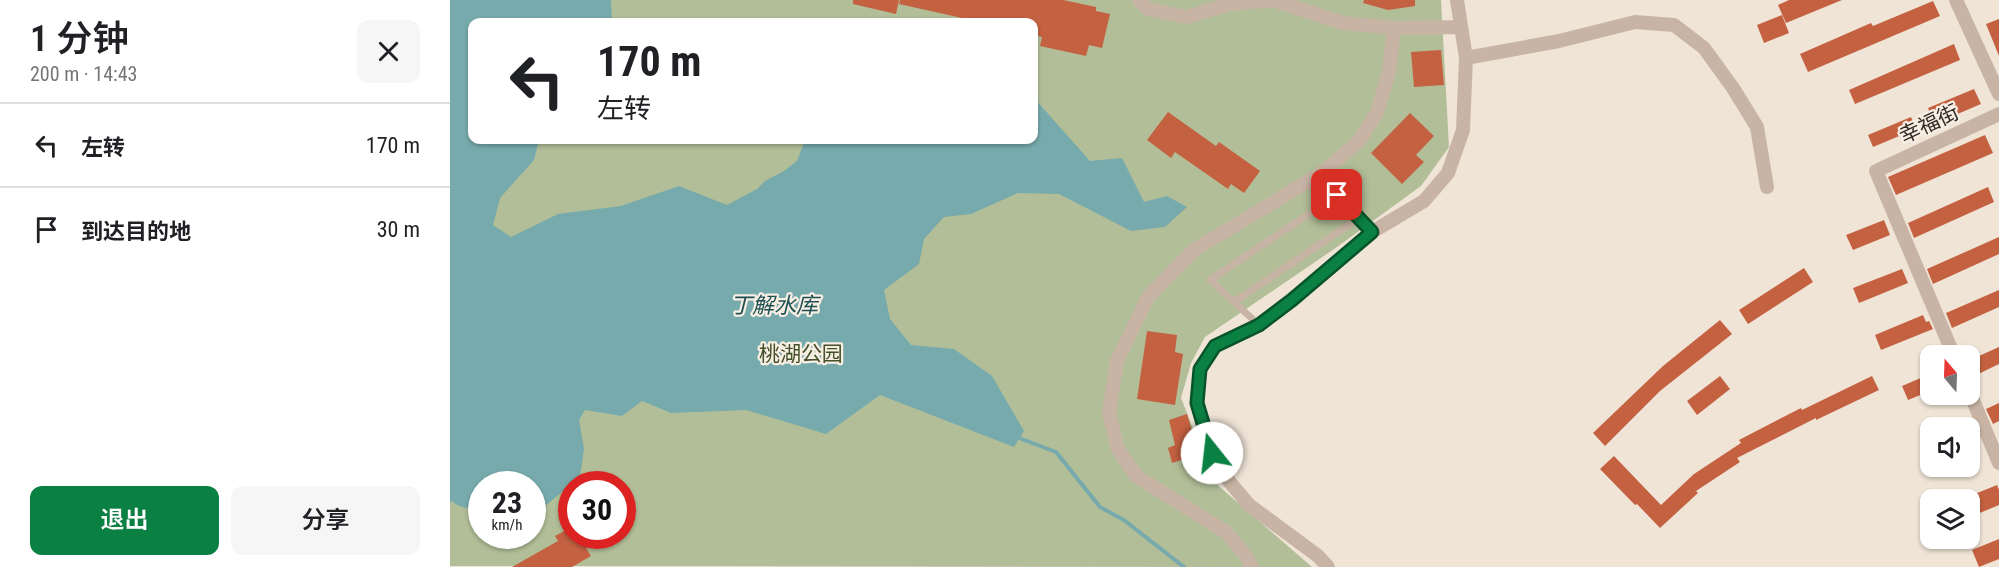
<!DOCTYPE html>
<html lang="zh">
<meta charset="utf-8">
<style>
:root{--surface:#fff;--page:#f6f6f6;--text:#202124;--muted:#757577;--line:#e0e0e0;--accent:#0b8043}
body{margin:0;font-family:"Roboto Condensed","Noto Sans SC",sans-serif;background:var(--page);color:var(--text);height:100vh;display:flex;flex-direction:column;font-size:22px;white-space:nowrap}
*{box-sizing:border-box;margin:0}
p{font-size:20px;color:var(--muted)}
.icon{flex:none;width:33px;height:33px;fill:none;stroke:currentColor;stroke-width:2;stroke-linecap:round;stroke-linejoin:round}
.map{position:relative;flex:1;overflow:hidden}
.drawer{display:flex;flex-direction:column;background:var(--surface);width:450px}
.drawer>*{flex:none}
.guide{position:absolute;left:18px;top:18px;width:570px;height:126px;border-radius:12px;box-shadow:0 2px 4px #0004;background:#fff;color:var(--text);overflow:hidden}
.needle{width:39px;rotate:341deg}
.tools{position:absolute;left:1470px;top:345px;display:grid;gap:12px}
.tools a{display:grid;place-items:center;width:60px;height:60px;border-radius:12px;background:var(--surface);box-shadow:0 2px 4px #0004;font-size:30px}
.speed{position:absolute;left:18px;top:471px;display:flex;gap:12px;font-size:30px;font-weight:700;text-align:center}
.speed>*{display:grid;place-content:center;width:78px;height:78px;border-radius:50%;background:var(--surface);box-shadow:0 2px 4px #0004;line-height:1}
.speed small{font-size:15px;font-weight:400}
.speed .limit{border:9px solid #d22;background:#fff;color:#111}
.pin{position:absolute;display:grid;place-items:center;width:51px;height:51px;color:#fff;margin:-26px;border-radius:12px;box-shadow:0 3px 9px #0006}
.me{position:absolute;width:66px;margin:-33px;rotate:344deg;stroke-linejoin:round;filter:drop-shadow(0 0 4px #0008)}
.turn{display:flex;align-items:center;gap:21px;height:126px;padding:0 30px;font-size:27px}
.turn .icon{width:78px;height:78px;stroke-width:2.5}
.turn b{display:block;font-size:42px;line-height:51px}
.round{display:grid;place-items:center;flex:none;width:63px;height:63px;border-radius:12px;background:var(--page)}
.head{display:flex;align-items:center;justify-content:space-between;height:102px;padding:0 30px}
h1{font-size:36px;font-weight:600;line-height:45px}
.primary-button{display:flex;gap:12px;margin-top:auto;padding:12px 30px}
.primary-button a{flex:1;height:69px;border-radius:12px;background:var(--accent);color:#fff;font-size:24px;font-weight:600;line-height:69px;text-align:center}
.primary-button a+a{background:var(--page);color:var(--text)}
ul{padding:0;list-style:none}
li{display:flex;align-items:center;gap:18px;height:84px;padding:0 30px;border-top:2px solid var(--line)}
li div{flex:1}
li b{display:block;font-size:22px}
li em{font-style:normal}
main{display:flex;flex:1;min-height:0}
.map>svg:first-child{display:block}
.green{fill:#b2be98;fill-rule:evenodd}
.water{fill:#77aaac}
.lines{fill:none;stroke-linecap:round;stroke-linejoin:round}
.stream{stroke:#77aaac;stroke-width:4}
.building{fill:#c46141}
.lane{stroke:#c8b4a4;stroke-width:7}
.street{stroke:#c8b4a4;stroke-width:14}
.route-casing{stroke:#07532c;stroke-width:15}
.route{stroke:#0b8043;stroke-width:10}
.labels{text-anchor:middle;stroke-width:4.5;stroke-linejoin:round;paint-order:stroke}
.street-label{font-size:21px;fill:#332a25;stroke:#f8eee3}
.park-label{font-size:21px;fill:#42512a;stroke:#f8eee3}
.water-label{font-size:22px;font-style:italic;fill:#1c5053;stroke:#f8eee3}
</style>
<main>
<section class="drawer">
<div class="head"><div><h1>1 分钟</h1><p>200 m · 14:43</p></div><a class="round"><svg class="icon" aria-label="close" viewBox="0 0 24 24"><path d="M6 6l12 12M18 6L6 18"/></svg></a></div>
<ul>
<li><svg class="icon" aria-label="left" viewBox="0 0 24 24"><path d="M17 20v-9H6M10 6l-5 5 5 5"/></svg><div><b>左转</b></div><em>170 m</em></li>
<li><svg class="icon" aria-label="arrive" viewBox="0 0 24 24"><path d="M6 21V4h12l-3 4 3 4H6"/></svg><div><b>到达目的地</b></div><em>30 m</em></li>
</ul>
<div class="primary-button"><a>退出</a><a>分享</a></div>
</section>
<div class="map">
<svg width="1549" height="567" viewBox="0 0 1549 567">
<rect width="100%" height="100%" fill="#f0e4d7"/>
<path class="green" d="M0 0H991L999 147 971 186 887 247 755 337 741 363 731 398 764 482 862 567 0 566ZM22 22H584V140H22ZM32 484H82V536H32ZM122 484H172V536H122Z"/>
<path class="water" d="M0 0H161L162 22H22V140H89L84 160 50 198 43 225 61 237 108 214 171 206 229 186 277 205 307 189 315 181 334 171 347 161 355 140H584V98L640 161 672 158 694 202 717 196 737 207 715 227 681 231 609 194 568 193 521 214 494 217 474 239 469 264 434 290 440 319 461 345 504 349 542 376 574 431 564 447 430 395 376 434 296 410 221 413 192 401 172 416 135 410 129 420 134 449 130 477 83 516 82 484H32L31 510 27 507C17 509 10 508 2 501L0 502Z"/>
<g class="lines">
<path class="stream" d="M569 438 606 452 650 507 674 520 734 567"/>
</g>
<path class="building" d="M403 0H449L446 14 403 4Z
M450 0H613L646 7V11L660 14 652 48 639 45 636 56 590 46 592 37 584 35V22H530L449 4Z
M914 0H965V6L938 10 913 3Z
M1339 0H1392L1336 23 1328 5Z
M1483 1 1490 16 1358 72 1350 54 1421 23 1423 26Z
M1332 15 1339 33 1314 43 1307 25Z
M1549 19V56L1536 24Z
M1504 44 1510 60 1405 104 1399 90Z
M991 50 994 85 964 87 961 52Z
M1524 89 1531 104 1484 124 1478 108Z
M718 112 766 146 769 142 810 171 794 193 781 184 778 189 725 152 721 158 697 140Z
M960 113 984 136 966 155 974 162 952 184 921 153Z
M1461 117 1466 129 1423 147 1418 135Z
M1535 135 1543 153 1446 195 1438 177Z
M1538 187 1544 202 1464 238 1458 223Z
M1434 220 1440 235 1403 250 1396 235Z
M1549 237V254L1483 284 1477 269Z
M1354 268 1363 282 1298 324 1289 310Z
M1452 269 1458 283 1409 303 1403 288Z
M1549 290V307L1502 328 1496 313Z
M1473 315 1476 322 1479 321 1483 329 1431 350 1425 335Z
M1270 320 1282 334 1210 391 1155 446 1143 433 1213 366Z
M697 331 727 335 725 352 733 354 725 405 687 399Z
M1549 347V364L1520 378V360Z
M1480 374V391L1458 400 1452 386Z
M1270 376 1280 389 1247 415 1237 401Z
M1422 376 1429 390 1366 420V418L1287 458 1290 462 1246 491 1248 493 1210 528 1187 504 1185 505 1150 469 1164 456 1211 505 1244 474 1291 443 1289 440 1351 408 1352 410Z
M1549 403V421L1543 424 1536 409Z
M737 414 749 454 722 463 718 448 725 445 719 420Z
M1520 417 1526 431 1520 434V428H1494Z
M1547 485 1549 490V505L1520 517V496Z
M122 527V536H159L136 548 141 556 122 567H62L108 541 105 536Z
M1549 539V559L1529 567 1522 550Z"/>
<g class="lines">
<path class="lane" d="M784 302 909 218
M809 325 760 280 887 195 922 232"/>
<path class="street" d="M689 0 698 9 736 17 781 4 823 0 893 23 944 28 1010 27
M1506 0 1549 94
M1016 58 1109 41 1185 22 1224 25 1254 48 1283 88 1307 127 1317 187
M1504 356 1426 171 1549 114
M1520 393 1549 463
M802 567 796 556 776 532 686 476 668 449 659 413 667 361 698 297 744 250 872 173 909 141 927 113 939 72 944 28
M878 567 868 556 799 505 778 480 761 453 747 403 750 369 765 346 809 325 842 300 922 232 974 201 998 173 1013 130 1016 58 1007 0"/>
</g>
<g class="lines">
<g class="route-casing">
<path id="route" d="M762 453 747 403 750 369 765 346 809 325 842 300 922 232 887 195"/>
</g>
<use href="#route" class="route"/>
</g>
<g class="labels">
<g class="street-label">
<text transform="translate(1479 124) rotate(-25)" y="7">幸福街</text>
</g>
<g class="park-label">
<text x="351" y="361">桃湖公园</text>
</g>
<g class="water-label">
<text x="324" y="313">丁解水库</text>
</g>
</g>
</svg>
<div class="tools">
<a><svg class="needle" viewBox="-14 -14 28 28"><path d="M0-13l5 13h-10z" fill="#e53935"/><path d="M0 13l5-13h-10z" fill="#757577"/></svg></a>
<a><svg class="icon" aria-label="sound" viewBox="0 0 24 24"><path d="M4 9h4l5-4v14l-5-4H4zM17 9q2 3 0 6"/></svg></a>
<a><svg class="icon" aria-label="layers" viewBox="0 0 24 24"><path d="M12 4l9 5-9 5-9-5zM3 14l9 5 9-5"/></svg></a>
</div>
<div class="speed"><div>23<small>km/h</small></div><div class="limit">30</div></div>
<div class="pin" style="left:887px;top:195px;background:#d93025"><svg class="icon" aria-label="arrive" viewBox="0 0 24 24"><path d="M6 21V4h12l-3 4 3 4H6"/></svg></div>
<svg class="me" style="left:762px;top:453px" viewBox="-20 -20 40 40"><circle r="19" fill="#fff"/><path d="M0-13L10 11 0 6-10 11z" fill="#0b8043"/></svg>
<div class="guide">
<div class="turn"><svg class="icon" aria-label="left" viewBox="0 0 24 24"><path d="M17 20v-9H6M10 6l-5 5 5 5"/></svg><div><b>170 m</b>左转</div></div>
</div>
</div>
</main>
